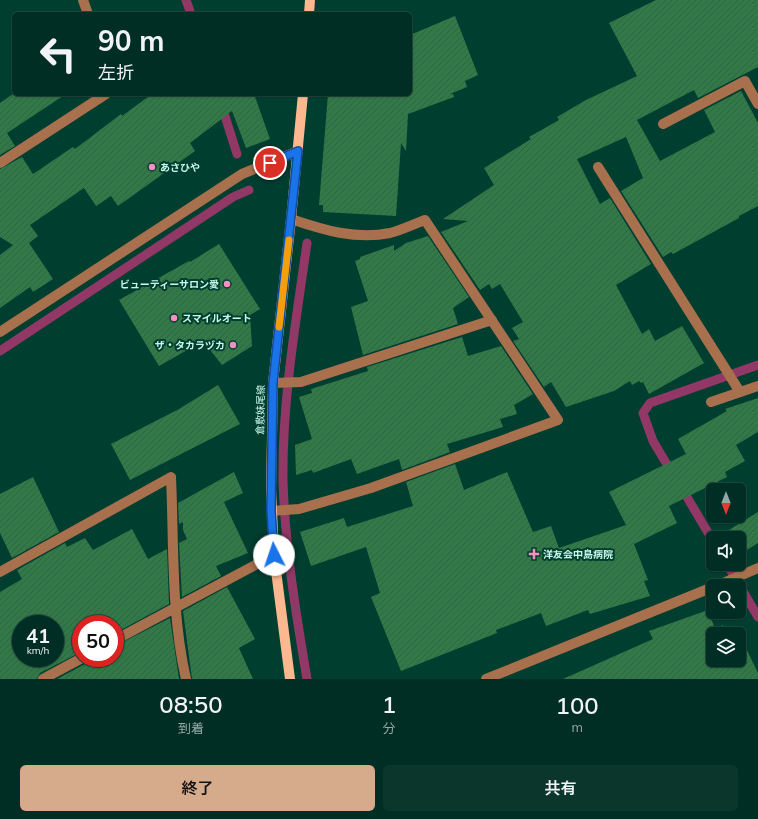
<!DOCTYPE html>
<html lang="ja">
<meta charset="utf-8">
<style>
:root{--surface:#002e24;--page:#0a362c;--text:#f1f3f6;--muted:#95a8a6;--line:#224a41;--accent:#d6ab8b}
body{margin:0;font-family:Mulish,"Noto Sans JP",sans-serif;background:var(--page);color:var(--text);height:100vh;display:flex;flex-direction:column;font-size:15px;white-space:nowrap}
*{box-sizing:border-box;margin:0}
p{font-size:13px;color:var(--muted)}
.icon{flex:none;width:22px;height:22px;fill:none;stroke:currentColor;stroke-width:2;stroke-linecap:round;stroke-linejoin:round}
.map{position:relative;height:679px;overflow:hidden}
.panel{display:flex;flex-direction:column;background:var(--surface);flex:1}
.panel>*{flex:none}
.top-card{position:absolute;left:12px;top:12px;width:400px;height:84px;border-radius:6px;box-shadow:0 1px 3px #0004,0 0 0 1px var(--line);background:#002e24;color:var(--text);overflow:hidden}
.needle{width:26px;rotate:180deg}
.buttons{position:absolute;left:706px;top:483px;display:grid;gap:8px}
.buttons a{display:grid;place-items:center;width:40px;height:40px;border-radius:6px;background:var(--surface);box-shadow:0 1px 3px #0004,0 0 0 1px var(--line);font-size:20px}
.speed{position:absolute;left:12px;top:615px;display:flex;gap:8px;font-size:20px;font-weight:700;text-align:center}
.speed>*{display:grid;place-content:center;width:52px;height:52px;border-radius:50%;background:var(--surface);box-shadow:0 1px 3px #0004,0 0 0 1px var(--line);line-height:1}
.speed small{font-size:10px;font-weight:400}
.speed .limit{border:6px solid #d22;background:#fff;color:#111}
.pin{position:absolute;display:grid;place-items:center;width:34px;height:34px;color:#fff;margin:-17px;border:2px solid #fff;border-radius:50%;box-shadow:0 1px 4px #0007}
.me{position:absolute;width:44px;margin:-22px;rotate:356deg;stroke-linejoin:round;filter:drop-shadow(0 0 3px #0008)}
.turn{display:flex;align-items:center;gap:14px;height:84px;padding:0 20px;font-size:18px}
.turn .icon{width:52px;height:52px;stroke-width:2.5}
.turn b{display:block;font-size:28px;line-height:34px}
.eta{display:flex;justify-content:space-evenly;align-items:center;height:68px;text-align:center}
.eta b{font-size:24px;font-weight:600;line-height:28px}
.primary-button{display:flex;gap:8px;margin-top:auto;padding:8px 20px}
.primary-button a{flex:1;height:46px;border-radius:6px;background:var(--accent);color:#111;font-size:16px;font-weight:600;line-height:46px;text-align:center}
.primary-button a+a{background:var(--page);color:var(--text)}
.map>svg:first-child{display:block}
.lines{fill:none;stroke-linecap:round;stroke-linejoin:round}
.stream{stroke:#923866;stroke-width:9}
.building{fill:url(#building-hatch);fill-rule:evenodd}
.minor{stroke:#a9704e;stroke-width:10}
.major{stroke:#feb88f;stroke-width:10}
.route-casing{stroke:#114b97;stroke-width:10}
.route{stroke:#1a73e8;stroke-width:7}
.slow{stroke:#f59e0b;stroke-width:7}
.poi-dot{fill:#fc8fc2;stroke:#003e30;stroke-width:1.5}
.labels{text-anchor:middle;stroke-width:4;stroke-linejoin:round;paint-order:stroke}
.poi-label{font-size:10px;font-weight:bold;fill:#c8f8e7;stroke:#003e30;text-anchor:start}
.street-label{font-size:10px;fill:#c8f8e7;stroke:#003e30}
</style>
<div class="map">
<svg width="758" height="679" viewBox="0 0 758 679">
<defs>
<pattern id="building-hatch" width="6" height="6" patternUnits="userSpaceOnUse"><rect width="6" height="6" fill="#317a48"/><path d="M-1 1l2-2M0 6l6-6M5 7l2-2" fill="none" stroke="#376046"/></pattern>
</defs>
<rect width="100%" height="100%" fill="#003e30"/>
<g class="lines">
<path class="stream" d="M186 0 191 14
M218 94 237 154
M307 243C296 321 282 401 283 481 285 547 296 614 307 679
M0 351 233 197 249 190
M672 473 653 441 643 413 650 403 758 365
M681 487 713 541
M727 564 758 617"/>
</g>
<path class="building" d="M656 0H758V67L698 98 694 90 637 120 660 161 715 132 704 110 741 91 758 123V206L739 216V218L673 254 671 252 663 257 621 191 643 178 626 137 577 159 600 204 610 198 651 264 616 285 642 334 649 329 655 341 682 326 704 363 649 394 643 382 641 383 639 381 632 385 630 381 614 391 566 407 551 382 544 387 513 341 519 339 512 328 523 322 500 284 492 289 489 284 480 290 441 232 468 221 443 219 494 185 484 168 531 139 529 137 559 120 557 117 586 100 637 76 609 23Z
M455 16 478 75 465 81 467 87 450 94H453L454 97 408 114 406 151 401 143 396 216 323 212V205H319L328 94H410V35Z
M13 94H66L7 133 15 146 0 155V103Z
M152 94H254L270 139 246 148 232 111 190 143 195 151 118 206 111 196 96 206 84 188 30 225 38 236 29 243 53 279 33 292 30 287 0 308V255L13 245 0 237V169L22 157 33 174 73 147 75 149 121 114 122 116Z
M428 236 469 297 453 308 458 324 363 355 351 307 368 301 355 261 360 259V257L394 245V251L406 243Z
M219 244 260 309 250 315 252 346 222 365 203 341 159 366 119 300 189 261 190 262Z
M462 337 468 356 501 346 533 394 514 405 517 414 500 419 503 427 447 444 450 452 402 470 399 459 357 474 351 459 313 473 312 470 296 475 295 445 312 439 299 397 312 393 311 389 368 371 367 367Z
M218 385 240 424 130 480 111 444 179 409Z
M758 398V432L736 445 745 461 725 472 727 477 669 506 677 523 634 544 648 580 644 581 650 596 590 614 588 610 546 626 541 613 496 630 497 633 401 671 371 597 380 593 366 547 311 566 300 532 344 518 347 527 413 506 406 482 455 464 464 490 507 472 533 532 551 526 559 548 626 525 609 492 686 454 678 439 727 411 725 409Z
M234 472 243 493 224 502 248 553 216 566 221 576 182 597 179 543 187 539 183 530V522L179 524 178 503Z
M33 477 59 532 12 558 0 533V494Z
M758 512V543L742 553 739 548V538H733L729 530Z
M132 529 148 559 167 549 169 604 115 633V624H81V652L40 673 37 679H0V592L22 579 17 570 65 543 67 547 85 538 93 550ZM21 624H55V658H21Z
M227 587 255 639 239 648 253 679H192L183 611Z
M708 610 715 629 723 625 727 634H713V660H739V649L745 646 758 673V679H563L653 639 649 631Z
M170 618 179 679H57L85 664 88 658H115V646Z"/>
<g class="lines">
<path class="minor" d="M83 0 88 14
M663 124 745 81 758 104
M0 163 106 94
M598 167 740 392
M0 332 242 174 298 151
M273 383 301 382 492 320
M711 402 758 386
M271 511 299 509 371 488 558 420 425 220C414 224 402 230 390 233 356 240 323 230 291 219
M0 572 171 477C174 544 171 614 186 679
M716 586 758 568
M115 640 274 555
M43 679 82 658
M486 679 713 587"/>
<path class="major" d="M309 14 310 0
M290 679 274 555 271 489 273 383 291 219 303 94"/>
</g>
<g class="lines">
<g class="route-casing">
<path id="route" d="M270 163 298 151 273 383 271 511 274 555"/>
</g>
<use href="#route" class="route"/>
<path class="slow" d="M279 327 289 240"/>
</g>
<g class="poi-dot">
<circle cx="152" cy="167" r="4"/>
<circle cx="227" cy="284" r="4"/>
<circle cx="174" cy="318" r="4"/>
<circle cx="233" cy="345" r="4"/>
<path d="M532 548h4v4h4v4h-4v4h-4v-4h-4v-4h4z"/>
</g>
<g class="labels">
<g class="poi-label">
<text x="160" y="171">あさひや</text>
<text x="219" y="288" text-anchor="end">ビューティーサロン愛</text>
<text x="182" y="322">スマイルオート</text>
<text x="225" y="349" text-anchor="end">ザ・タカラヅカ</text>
<text x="543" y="558">洋友会中島病院</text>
</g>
<g class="street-label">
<text transform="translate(260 410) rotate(-89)" y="4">倉敷妹尾線</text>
</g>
</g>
</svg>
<div class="buttons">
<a><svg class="needle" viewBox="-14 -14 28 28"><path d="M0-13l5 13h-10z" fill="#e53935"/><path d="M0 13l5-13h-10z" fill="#95a8a6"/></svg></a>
<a><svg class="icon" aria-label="sound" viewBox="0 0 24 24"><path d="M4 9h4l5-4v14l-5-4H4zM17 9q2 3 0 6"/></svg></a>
<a><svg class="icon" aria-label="search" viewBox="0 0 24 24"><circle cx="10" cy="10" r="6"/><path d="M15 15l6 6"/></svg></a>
<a><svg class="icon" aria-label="layers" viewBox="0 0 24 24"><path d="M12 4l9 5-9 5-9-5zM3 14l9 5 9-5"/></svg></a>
</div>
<div class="speed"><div>41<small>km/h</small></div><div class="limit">50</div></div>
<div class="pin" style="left:270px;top:163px;background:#d93025"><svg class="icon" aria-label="arrive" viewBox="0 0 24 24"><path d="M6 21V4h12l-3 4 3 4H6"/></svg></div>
<svg class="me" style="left:274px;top:555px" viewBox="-20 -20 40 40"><circle r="19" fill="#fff"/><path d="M0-13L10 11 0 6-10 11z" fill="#1a73e8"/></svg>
<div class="top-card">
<div class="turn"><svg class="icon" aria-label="left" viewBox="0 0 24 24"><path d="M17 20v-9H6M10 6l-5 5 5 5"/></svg><div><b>90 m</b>左折</div></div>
</div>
</div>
<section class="panel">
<div class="eta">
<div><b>08:50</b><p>到着</p></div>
<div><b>1</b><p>分</p></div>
<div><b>100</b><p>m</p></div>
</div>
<div class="primary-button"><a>終了</a><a>共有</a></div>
</section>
